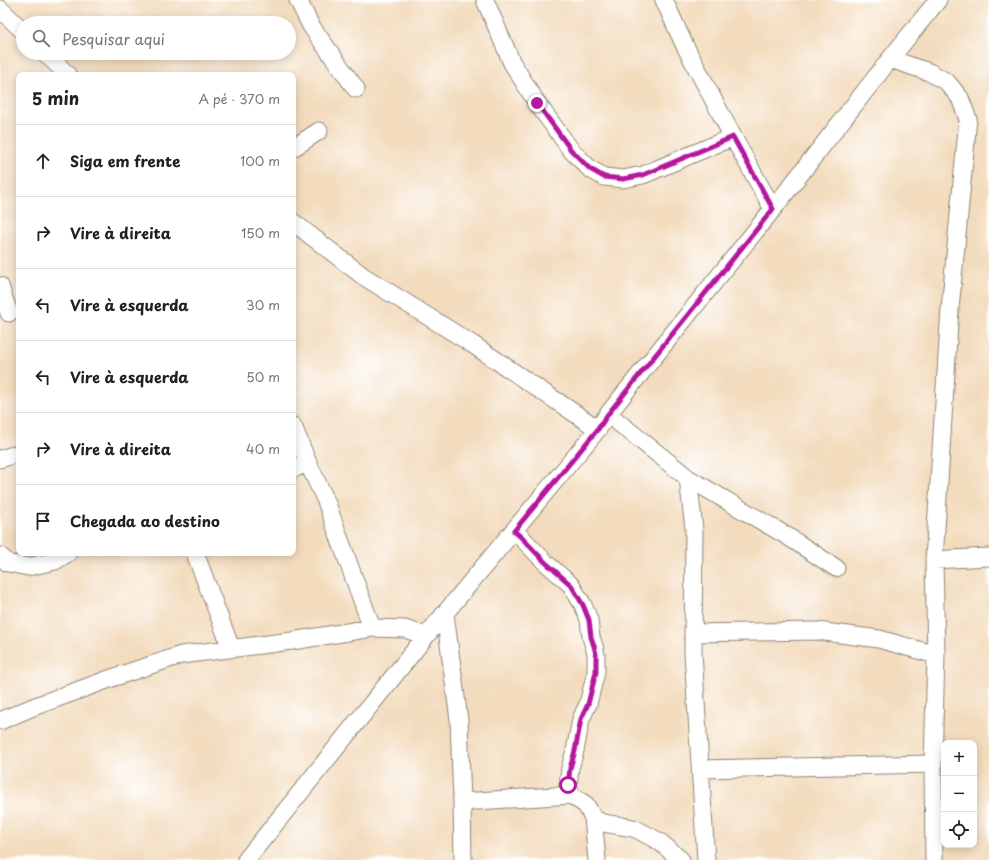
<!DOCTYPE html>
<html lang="pt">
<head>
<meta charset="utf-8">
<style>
	:root { --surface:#fff; --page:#f6f6f6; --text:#202124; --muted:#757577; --line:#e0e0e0 }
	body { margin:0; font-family:"Playpen Sans",sans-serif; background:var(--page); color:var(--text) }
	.controls { position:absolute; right:12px; bottom:12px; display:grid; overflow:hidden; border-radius:8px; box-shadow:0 2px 10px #0003 }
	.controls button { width:36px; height:36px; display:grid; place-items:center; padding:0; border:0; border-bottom:1px solid var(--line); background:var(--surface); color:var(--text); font:20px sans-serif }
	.stop { position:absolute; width:12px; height:12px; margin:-9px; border:3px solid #b5179e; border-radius:50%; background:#fff }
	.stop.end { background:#b5179e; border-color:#fff; box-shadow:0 1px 4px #0008 }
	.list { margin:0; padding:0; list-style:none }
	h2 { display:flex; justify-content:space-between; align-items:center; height:52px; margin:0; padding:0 16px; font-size:17px }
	h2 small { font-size:13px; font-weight:400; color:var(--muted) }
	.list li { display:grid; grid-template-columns:26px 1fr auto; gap:12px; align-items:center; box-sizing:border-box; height:72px; padding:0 16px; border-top:1px solid var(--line) }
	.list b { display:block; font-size:15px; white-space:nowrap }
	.list em { font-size:13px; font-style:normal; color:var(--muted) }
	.icon { flex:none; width:22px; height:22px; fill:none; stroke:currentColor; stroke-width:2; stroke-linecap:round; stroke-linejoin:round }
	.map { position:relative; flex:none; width:989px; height:860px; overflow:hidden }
	.search { position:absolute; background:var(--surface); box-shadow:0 2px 10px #0003; left:16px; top:16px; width:280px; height:44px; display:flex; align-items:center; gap:10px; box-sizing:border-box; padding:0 14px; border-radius:22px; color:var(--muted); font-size:15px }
	.panel { position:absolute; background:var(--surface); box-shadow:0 2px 10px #0003; left:16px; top:72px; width:280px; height:484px; border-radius:8px }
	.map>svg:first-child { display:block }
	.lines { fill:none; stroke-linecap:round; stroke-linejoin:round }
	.minor-casing { stroke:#8f8474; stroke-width:19 }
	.minor { stroke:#fff; stroke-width:17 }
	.route { stroke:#b5179e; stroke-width:5 }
</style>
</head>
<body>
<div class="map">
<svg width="989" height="860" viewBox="0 0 989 860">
	<rect width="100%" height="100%" fill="#fff"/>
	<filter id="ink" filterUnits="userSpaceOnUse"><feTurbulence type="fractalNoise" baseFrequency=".025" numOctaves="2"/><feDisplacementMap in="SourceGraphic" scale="8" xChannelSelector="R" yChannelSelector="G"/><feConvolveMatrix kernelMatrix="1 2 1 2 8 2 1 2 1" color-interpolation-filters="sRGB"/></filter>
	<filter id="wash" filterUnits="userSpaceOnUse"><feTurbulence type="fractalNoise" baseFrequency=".012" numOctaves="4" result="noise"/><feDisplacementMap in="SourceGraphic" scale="16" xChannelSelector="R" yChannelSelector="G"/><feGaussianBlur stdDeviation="0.9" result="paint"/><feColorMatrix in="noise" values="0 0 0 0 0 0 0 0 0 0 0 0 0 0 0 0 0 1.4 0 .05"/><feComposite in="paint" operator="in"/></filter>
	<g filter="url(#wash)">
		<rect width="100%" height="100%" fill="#f3dcbd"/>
	</g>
	<g filter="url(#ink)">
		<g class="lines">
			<g class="minor-casing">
				<path id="minor" d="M 298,0 L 311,26 L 356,89
					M 485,0 L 512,63 L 537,103 L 571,150 L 590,169 L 604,177 L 623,179 L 643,175 L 733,137
					M 664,0 L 684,44 L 733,137 L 773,209
					M 0,9 L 23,31
					M 45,53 L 68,75
					M 890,59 L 929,72 L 947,82 L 960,98 L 968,119 L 950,309 L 934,560 L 936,655 L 933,764 L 934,860
					M 293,148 L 319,131
					M 293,222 L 363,276 L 472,344 L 598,429
					M 0,286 L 9,313
					M 608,414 L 688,478 L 787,536 L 836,568
					M 293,426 L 308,463 L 326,501 L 372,628
					M 0,459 L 19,453
					M 293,469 L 308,463
					M 688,478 L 694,529 L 693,653 L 706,860
					M 514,531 L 522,538 L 545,562 L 571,585 L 583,605 L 589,620 L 591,637 L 594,646 L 596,654 L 596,672 L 588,704 L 581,719 L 575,751 L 570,768 L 568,785 L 571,795
					M 195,553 L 231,648
					M 0,556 L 8,563 L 28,567 L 55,561 L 68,553
					M 934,560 L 989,557
					M 445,614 L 459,720 L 462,802 L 463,860
					M 693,633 L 817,631 L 879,639 L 936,655
					M 0,721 L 33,707 L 112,678 L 181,655 L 292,641 L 372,628 L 405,629 L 426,636
					M 700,769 L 933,764
					M 462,802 L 571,795 L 586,805 L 593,818 L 597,860
					M 593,818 L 603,823 L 628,827 L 636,829 L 660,842 L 681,860
					M 246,860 L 426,636 L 598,429 L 608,414 L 773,209 L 890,59 L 938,0"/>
			</g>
			<use href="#minor" class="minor"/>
		</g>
	</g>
	<g class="lines" filter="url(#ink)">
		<path class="route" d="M 537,103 L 571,150 L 590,169 L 604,177 L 623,179 L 643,175 L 733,137 L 773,209 L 608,414 L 598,429 L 514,531 L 522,538 L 545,562 L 571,585 L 583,605 L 589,620 L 591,637 L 594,646 L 596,654 L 596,672 L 588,704 L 581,719 L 575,751 L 570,768 L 568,785"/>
	</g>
</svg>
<div class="controls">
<button>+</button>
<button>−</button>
<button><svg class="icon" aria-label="locate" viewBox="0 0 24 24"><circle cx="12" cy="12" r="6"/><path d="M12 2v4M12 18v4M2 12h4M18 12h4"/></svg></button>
</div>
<div class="stop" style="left:568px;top:785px"></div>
<div class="stop end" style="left:537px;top:103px"></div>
<div class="search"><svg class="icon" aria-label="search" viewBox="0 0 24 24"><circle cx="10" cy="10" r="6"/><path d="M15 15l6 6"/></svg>Pesquisar aqui</div>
<section class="panel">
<h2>5 min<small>A pé · 370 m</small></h2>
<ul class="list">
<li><svg class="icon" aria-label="ahead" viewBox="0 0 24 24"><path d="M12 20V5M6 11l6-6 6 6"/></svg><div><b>Siga em frente</b></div><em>100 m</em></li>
<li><svg class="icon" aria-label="right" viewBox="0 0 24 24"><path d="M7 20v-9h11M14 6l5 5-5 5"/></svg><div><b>Vire à direita</b></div><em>150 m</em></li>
<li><svg class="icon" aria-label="left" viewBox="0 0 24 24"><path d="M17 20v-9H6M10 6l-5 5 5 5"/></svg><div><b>Vire à esquerda</b></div><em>30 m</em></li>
<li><svg class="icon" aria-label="left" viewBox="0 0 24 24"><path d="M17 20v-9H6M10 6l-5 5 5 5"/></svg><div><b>Vire à esquerda</b></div><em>50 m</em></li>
<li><svg class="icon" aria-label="right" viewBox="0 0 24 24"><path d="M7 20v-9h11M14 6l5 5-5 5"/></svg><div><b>Vire à direita</b></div><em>40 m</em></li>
<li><svg class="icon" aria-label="arrive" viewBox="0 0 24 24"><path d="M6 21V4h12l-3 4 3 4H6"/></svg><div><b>Chegada ao destino</b></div></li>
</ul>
</section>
</div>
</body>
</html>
